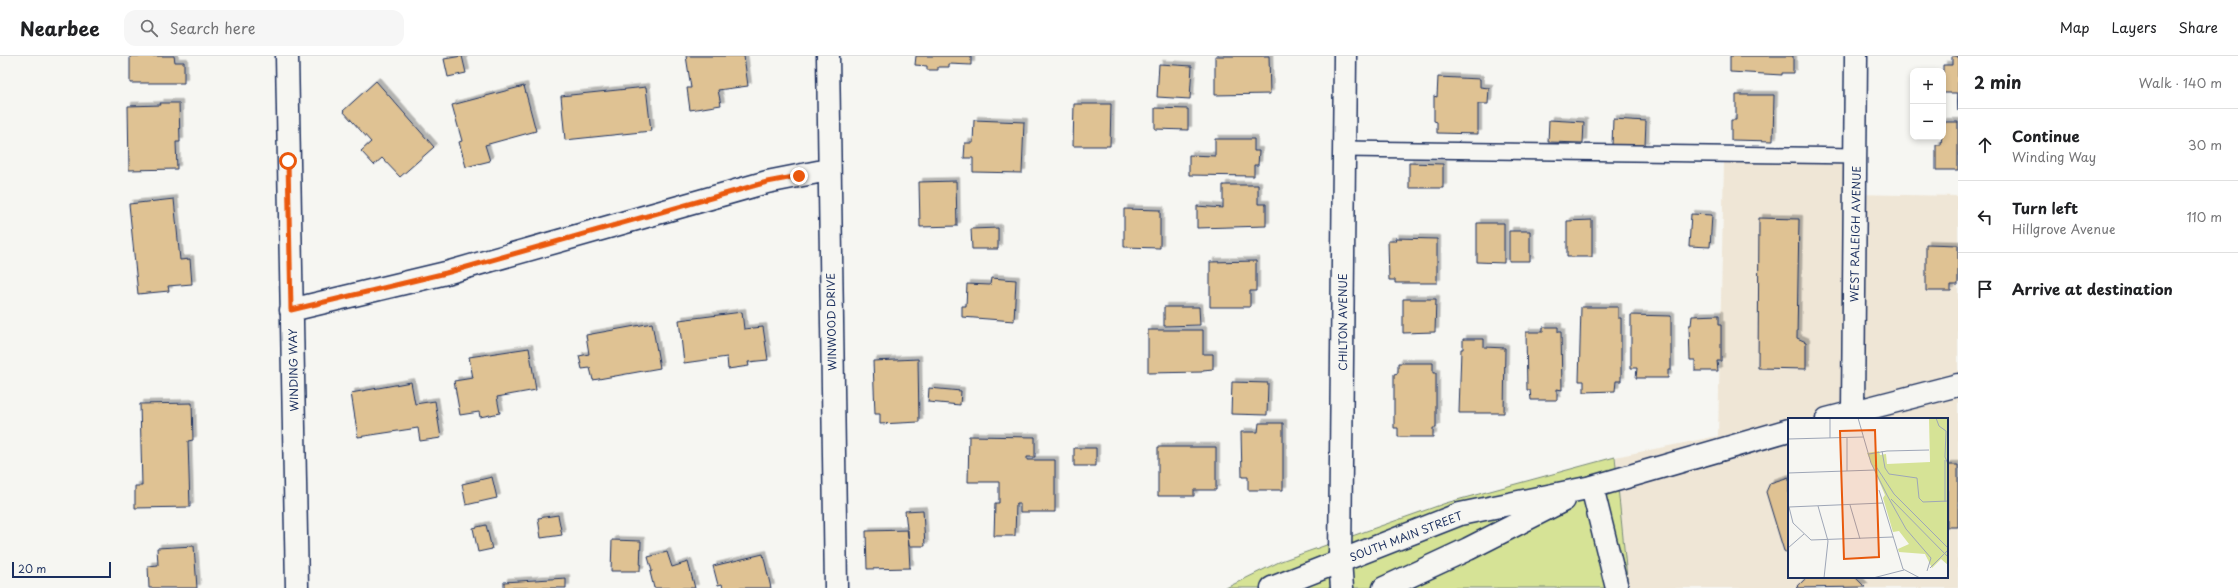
<!DOCTYPE html>
<html lang="en">
<head>
<meta charset="utf-8">
<style>
	:root { --surface:#fff; --page:#f6f6f6; --text:#202124; --muted:#757577; --line:#e0e0e0 }
	body { margin:0; font-family:"Playpen Sans",sans-serif; background:var(--page); color:var(--text) }
	.controls { position:absolute; right:12px; top:12px; display:grid; overflow:hidden; border-radius:8px; box-shadow:0 2px 6px #0003 }
	.controls button { width:36px; height:36px; display:grid; place-items:center; padding:0; border:0; border-bottom:1px solid var(--line); background:var(--surface); color:var(--text); font:20px sans-serif }
	.scale { position:absolute; left:12px; bottom:10px; width:99px; box-sizing:border-box; padding-left:4px; border:2px solid #1b2f5e; border-top:0; font-size:11px; line-height:14px; white-space:nowrap; color:#1b2f5e; -webkit-text-stroke:3px #f6f6f2; paint-order:stroke }
	.stop { position:absolute; width:12px; height:12px; margin:-9px; border:3px solid #ea580c; border-radius:50%; background:#fff }
	.stop.end { background:#ea580c; border-color:#fff; box-shadow:0 1px 4px #0008 }
	.list { margin:0; padding:0; list-style:none }
	h2 { display:flex; justify-content:space-between; align-items:center; height:52px; margin:0; padding:0 16px; font-size:17px }
	h2 small { font-size:13px; font-weight:400; color:var(--muted) }
	.list li { display:grid; grid-template-columns:26px 1fr auto; gap:12px; align-items:center; box-sizing:border-box; height:72px; padding:0 16px; border-top:1px solid var(--line) }
	.list b { display:block; font-size:15px; white-space:nowrap }
	.list p { margin:0; font-size:13px; white-space:nowrap; color:var(--muted) }
	.list em { font-size:13px; font-style:normal; color:var(--muted) }
	.icon { flex:none; width:22px; height:22px; fill:none; stroke:currentColor; stroke-width:2; stroke-linecap:round; stroke-linejoin:round }
	.map { position:relative; flex:none; width:1958px; height:532px; overflow:hidden }
	header { display:flex; align-items:center; gap:24px; box-sizing:border-box; height:56px; padding:0 20px; background:var(--surface); border-bottom:1px solid var(--line) }
	header strong { font-size:19px }
	nav { display:flex; gap:22px; margin-inline-start:auto; font-size:14px }
	.search { width:280px; height:36px; background:var(--page); display:flex; align-items:center; gap:10px; box-sizing:border-box; padding:0 14px; border-radius:12px; color:var(--muted); font-size:15px }
	main { display:flex }
	aside { flex:1; background:var(--surface) }
	.map>svg:first-child { display:block }
	.built { fill:#efe6d6; fill-rule:evenodd }
	.green { fill:#d6e396; stroke:#78897a }
	.building { fill:#dfc293; stroke:#1b2f5e; filter:url(#shadow) }
	.lines { fill:none; stroke-linecap:round; stroke-linejoin:round }
	.service-casing { stroke:#1b2f5e; stroke-width:18 }
	.minor-casing { stroke:#1b2f5e; stroke-width:25 }
	.trunk-casing { stroke:#1b2f5e; stroke-width:25 }
	.service { stroke:#f6f6f2; stroke-width:15 }
	.minor { stroke:#f6f6f2; stroke-width:22 }
	.trunk { stroke:#f6f6f2; stroke-width:22 }
	.route { stroke:#ea580c; stroke-width:5 }
	.labels { text-anchor:middle; dominant-baseline:central; stroke-width:4; stroke-linejoin:round; paint-order:stroke }
	.street-label { font-size:11px; fill:#1b2f5e; stroke:#f6f6f2 }
	.inset-road { fill:none; stroke:#9ea6b7; stroke-width:1 }
	.view { fill:#e8590c; fill-opacity:0.15; stroke:#e8590c; stroke-width:2 }
	.inset-edge { fill:none; stroke:#1b2f5e; stroke-width:2 }
</style>
</head>
<body>
<header>
<strong>Nearbee</strong>
<div class="search"><svg class="icon" aria-label="search" viewBox="0 0 24 24"><circle cx="10" cy="10" r="6"/><path d="M15 15l6 6"/></svg>Search here</div>
<nav><a>Map</a><a>Layers</a><a>Share</a></nav>
</header>
<main>
<div class="map">
<svg width="1958" height="532" viewBox="0 0 1958 532">
	<defs>
		<filter id="shadow"><feDropShadow dx="3.5" dy="-3.5" stdDeviation="0" flood-color="#0004"/></filter>
	</defs>
	<rect width="100%" height="100%" fill="#f6f6f2"/>
	<filter id="ink" filterUnits="userSpaceOnUse"><feTurbulence type="fractalNoise" baseFrequency=".025" numOctaves="2"/><feDisplacementMap in="SourceGraphic" scale="8" xChannelSelector="R" yChannelSelector="G"/><feConvolveMatrix kernelMatrix="1 2 1 2 8 2 1 2 1" color-interpolation-filters="sRGB"/></filter>
	<g filter="url(#ink)">
		<path class="built" d="M 1724,106 L 1850,109 L 1851,138 L 1958,140 L 1958,532 L 1628,532 L 1615,401 L 1718,380 ZM 1789,363 L 1947,363 L 1947,521 L 1789,521 Z"/>
		<path class="green" d="M 1615,401 L 1628,532 L 1226,532 L 1281,505 L 1446,447 Z"/>
		<path class="building" d="M 130,0 L 174,0 L 175,6 L 184,6 L 184,27 L 130,27 Z
			M 462,0 L 466,17 L 448,21 L 444,3 Z
			M 686,0 L 744,0 L 748,30 L 718,34 L 721,49 L 690,54 L 687,32 L 691,32 Z
			M 916,0 L 971,0 L 971,9 L 949,8 L 949,11 L 938,11 L 938,14 L 927,14 L 927,10 L 915,9 Z
			M 1215,0 L 1269,0 L 1270,38 L 1215,39 Z
			M 1730,0 L 1793,0 L 1793,17 L 1782,17 L 1782,19 L 1730,16 Z
			M 1952,0 L 1958,0 L 1958,55 L 1957,37 L 1943,37 L 1943,9 L 1952,9 Z
			M 1159,8 L 1192,10 L 1190,43 L 1157,41 Z
			M 1438,21 L 1480,23 L 1480,31 L 1489,32 L 1488,48 L 1478,48 L 1478,78 L 1437,77 L 1437,66 L 1434,65 L 1434,40 L 1437,41 Z
			M 376,25 L 434,91 L 400,121 L 382,102 L 374,109 L 361,95 L 371,86 L 343,55 Z
			M 524,30 L 536,75 L 485,89 L 490,105 L 466,111 L 459,86 L 462,85 L 452,49 Z
			M 646,31 L 651,75 L 565,84 L 561,40 Z
			M 1736,39 L 1774,39 L 1773,85 L 1731,84 L 1731,64 L 1736,64 Z
			M 160,47 L 179,47 L 180,86 L 176,86 L 177,113 L 129,114 L 128,50 L 161,49 Z
			M 1074,48 L 1111,48 L 1110,90 L 1073,90 Z
			M 1155,52 L 1188,53 L 1188,74 L 1155,73 Z
			M 1613,63 L 1646,65 L 1645,90 L 1612,89 Z
			M 974,64 L 1024,66 L 1022,117 L 973,116 L 973,102 L 964,102 L 965,87 L 973,87 Z
			M 1549,64 L 1584,66 L 1583,87 L 1548,86 Z
			M 1943,66 L 1958,66 L 1958,114 L 1936,114 L 1936,89 L 1941,89 Z
			M 1215,83 L 1254,83 L 1254,95 L 1259,95 L 1258,109 L 1254,109 L 1254,120 L 1189,119 L 1189,99 L 1215,100 Z
			M 1409,107 L 1443,108 L 1443,132 L 1409,132 Z
			M 956,125 L 957,170 L 920,171 L 919,126 Z
			M 1223,129 L 1258,129 L 1258,148 L 1266,148 L 1266,170 L 1197,172 L 1197,150 L 1223,152 Z
			M 174,143 L 180,204 L 190,203 L 192,228 L 168,230 L 169,235 L 138,238 L 129,148 Z
			M 1124,153 L 1160,154 L 1160,192 L 1124,191 Z
			M 1691,158 L 1712,159 L 1710,191 L 1689,190 Z
			M 1759,162 L 1799,163 L 1797,282 L 1806,286 L 1806,313 L 1758,312 Z
			M 1592,164 L 1592,201 L 1567,201 L 1567,165 Z
			M 1477,167 L 1504,167 L 1504,207 L 1477,206 Z
			M 998,172 L 998,193 L 972,193 L 971,173 Z
			M 1509,175 L 1530,175 L 1530,205 L 1509,205 Z
			M 1395,182 L 1437,183 L 1437,227 L 1395,227 L 1395,224 L 1389,224 L 1388,185 L 1396,185 Z
			M 1926,188 L 1958,189 L 1958,229 L 1951,229 L 1951,235 L 1926,235 Z
			M 1256,205 L 1256,235 L 1250,235 L 1250,251 L 1210,251 L 1210,206 Z
			M 991,222 L 1016,224 L 1014,265 L 962,261 L 962,250 L 966,250 L 967,228 L 990,229 Z
			M 1403,243 L 1436,243 L 1435,276 L 1403,277 Z
			M 1164,251 L 1199,251 L 1200,269 L 1164,270 Z
			M 1581,251 L 1618,251 L 1618,262 L 1621,262 L 1621,325 L 1616,325 L 1615,335 L 1584,336 L 1584,325 L 1579,325 Z
			M 742,256 L 744,273 L 763,271 L 768,304 L 748,306 L 749,310 L 728,313 L 727,301 L 684,307 L 679,264 Z
			M 1631,259 L 1671,260 L 1671,314 L 1668,314 L 1668,322 L 1636,322 L 1637,312 L 1631,312 Z
			M 1719,259 L 1719,269 L 1721,269 L 1721,305 L 1717,305 L 1718,315 L 1695,315 L 1695,304 L 1690,304 L 1689,269 L 1691,269 L 1692,260 Z
			M 652,267 L 660,312 L 593,324 L 590,312 L 582,313 L 579,300 L 589,298 L 586,279 Z
			M 1543,271 L 1558,271 L 1558,276 L 1561,276 L 1562,334 L 1557,333 L 1557,344 L 1531,344 L 1530,334 L 1527,334 L 1526,276 L 1543,276 Z
			M 1148,274 L 1203,274 L 1203,298 L 1213,298 L 1213,313 L 1203,314 L 1202,316 L 1148,317 Z
			M 1463,283 L 1484,283 L 1484,291 L 1505,292 L 1504,357 L 1459,357 L 1461,293 L 1463,293 Z
			M 529,292 L 536,334 L 497,341 L 500,357 L 480,361 L 479,356 L 460,359 L 454,325 L 473,322 L 469,301 Z
			M 918,303 L 919,366 L 880,368 L 880,358 L 875,358 L 873,305 Z
			M 1398,307 L 1433,307 L 1433,317 L 1436,317 L 1436,372 L 1433,372 L 1433,381 L 1398,381 L 1398,372 L 1394,372 L 1394,318 L 1398,317 Z
			M 411,326 L 415,348 L 435,345 L 441,382 L 420,385 L 418,372 L 358,381 L 351,337 Z
			M 1232,326 L 1268,327 L 1267,359 L 1231,358 Z
			M 929,332 L 961,335 L 960,349 L 928,346 Z
			M 192,347 L 193,384 L 188,385 L 190,451 L 135,452 L 135,430 L 142,430 L 140,348 Z
			M 1259,367 L 1283,367 L 1283,434 L 1248,434 L 1248,421 L 1242,421 L 1241,376 L 1258,376 Z
			M 969,380 L 1035,381 L 1035,401 L 1027,401 L 1027,404 L 1055,404 L 1055,456 L 1020,456 L 1020,448 L 1016,448 L 1015,480 L 994,480 L 995,447 L 999,447 L 999,426 L 968,426 Z
			M 1158,391 L 1216,391 L 1216,434 L 1194,434 L 1194,440 L 1158,440 Z
			M 1074,392 L 1096,392 L 1096,410 L 1074,410 Z
			M 1947,409 L 1958,409 L 1958,471 L 1947,471 Z
			M 492,421 L 497,442 L 466,449 L 462,428 Z
			M 1789,421 L 1789,498 L 1784,495 L 1766,436 L 1770,427 Z
			M 923,454 L 925,490 L 909,490 L 905,455 Z
			M 558,459 L 562,479 L 541,482 L 538,462 Z
			M 486,469 L 492,493 L 478,496 L 473,472 Z
			M 908,474 L 910,512 L 867,513 L 866,475 Z
			M 612,484 L 641,485 L 640,515 L 611,515 Z
			M 194,490 L 197,532 L 149,532 L 148,510 L 158,509 L 157,492 Z
			M 667,496 L 672,511 L 688,506 L 695,532 L 654,532 L 650,516 L 652,515 L 648,501 Z
			M 763,498 L 771,532 L 723,532 L 722,528 L 718,529 L 713,510 Z
			M 1807,521 L 1855,521 L 1865,531 L 1796,532 Z
			M 566,522 L 566,532 L 504,532 L 504,526 Z"/>
		<g class="lines">
			<g class="service-casing">
				<path id="service" d="M 1344,93 L 1856,100"/>
			</g>
			<g class="minor-casing">
				<path id="minor" d="M 287,0 L 297,532
					M 828,0 L 836,532
					M 291,254 L 446,217 L 767,126 L 828,114
					M 1853,355 L 1856,0
					M 1592,431 L 1617,532
					M 1342,532 L 1340,504 L 1345,0"/>
			</g>
			<g class="trunk-casing">
				<path id="trunk" d="M 1827,363 L 1958,329
					M 1272,532 L 1460,458 L 1592,431 L 1789,374
					M 1384,532 L 1468,493 L 1564,444"/>
			</g>
			<use href="#service" class="service"/>
			<use href="#minor" class="minor"/>
			<use href="#trunk" class="trunk"/>
		</g>
	</g>
	<g class="lines" filter="url(#ink)">
		<path class="route" d="M 288,105 L 291,254 L 446,217 L 767,126 L 799,120"/>
	</g>
	<g class="labels">
		<g class="street-label">
			<text transform="translate(1855 178) rotate(-89)">WEST RALEIGH AVENUE</text>
			<text transform="translate(831 266) rotate(-91)">WINWOOD DRIVE</text>
			<text transform="translate(1342 266) rotate(-90)">CHILTON AVENUE</text>
			<text transform="translate(293 314) rotate(-91)">WINDING WAY</text>
			<text transform="translate(1406 480) rotate(-21)">SOUTH MAIN STREET</text>
		</g>
	</g>
	<g transform="translate(1788 362)">
		<rect width="160" height="160" fill="#f6f6f2"/>
		<path d="M 141,0 L 160,0 L 160,147 L 153,141 L 144,150 L 137,136 L 111,134 L 110,131 L 121,126 L 111,113 L 105,114 L 95,80 L 97,77 L 79,35 L 91,33 L 92,37 L 98,36 L 99,46 L 142,44 Z" fill="#d6e396"/>
		<path class="inset-road" d="M 70,0 L 83,45 L 99,77 L 118,111 L 143,140 L 139,153M 148,0 L 151,8 L 158,13 L 157,39 L 160,46M 42,20 L 42,0M 59,20 L 59,53M 0,21 L 75,19M 94,33 L 97,50 L 101,56 L 129,60 L 131,80 L 135,84 L 160,83M 81,36 L 99,33 L 141,32M 87,47 L 106,76 L 160,130M 0,55 L 87,52M 91,72 L 115,151 L 132,160M 103,81 L 160,139M 157,84 L 157,42M 62,87 L 72,121M 30,88 L 40,123 L 36,160M 1,89 L 5,105 L 23,122 L 105,119M 1,89 L 95,85M 0,130 L 16,116M 142,150 L 160,132M 85,160 L 116,152"/>
		<path class="view" d="M 87,12 L 91,139 L 56,141 L 52,13 Z"/>
		<rect width="160" height="160" class="inset-edge"/>
	</g>
</svg>
<div class="controls">
<button>+</button>
<button>−</button>
</div>
<div class="scale">20 m</div>
<div class="stop" style="left:288px;top:105px"></div>
<div class="stop end" style="left:799px;top:120px"></div>
</div>
<aside>
<h2>2 min<small>Walk · 140 m</small></h2>
<ul class="list">
<li><svg class="icon" aria-label="ahead" viewBox="0 0 24 24"><path d="M12 20V5M6 11l6-6 6 6"/></svg><div><b>Continue</b><p>Winding Way</p></div><em>30 m</em></li>
<li><svg class="icon" aria-label="left" viewBox="0 0 24 24"><path d="M17 20v-9H6M10 6l-5 5 5 5"/></svg><div><b>Turn left</b><p>Hillgrove Avenue</p></div><em>110 m</em></li>
<li><svg class="icon" aria-label="arrive" viewBox="0 0 24 24"><path d="M6 21V4h12l-3 4 3 4H6"/></svg><div><b>Arrive at destination</b></div></li>
</ul>
</aside>
</main>
</body>
</html>
